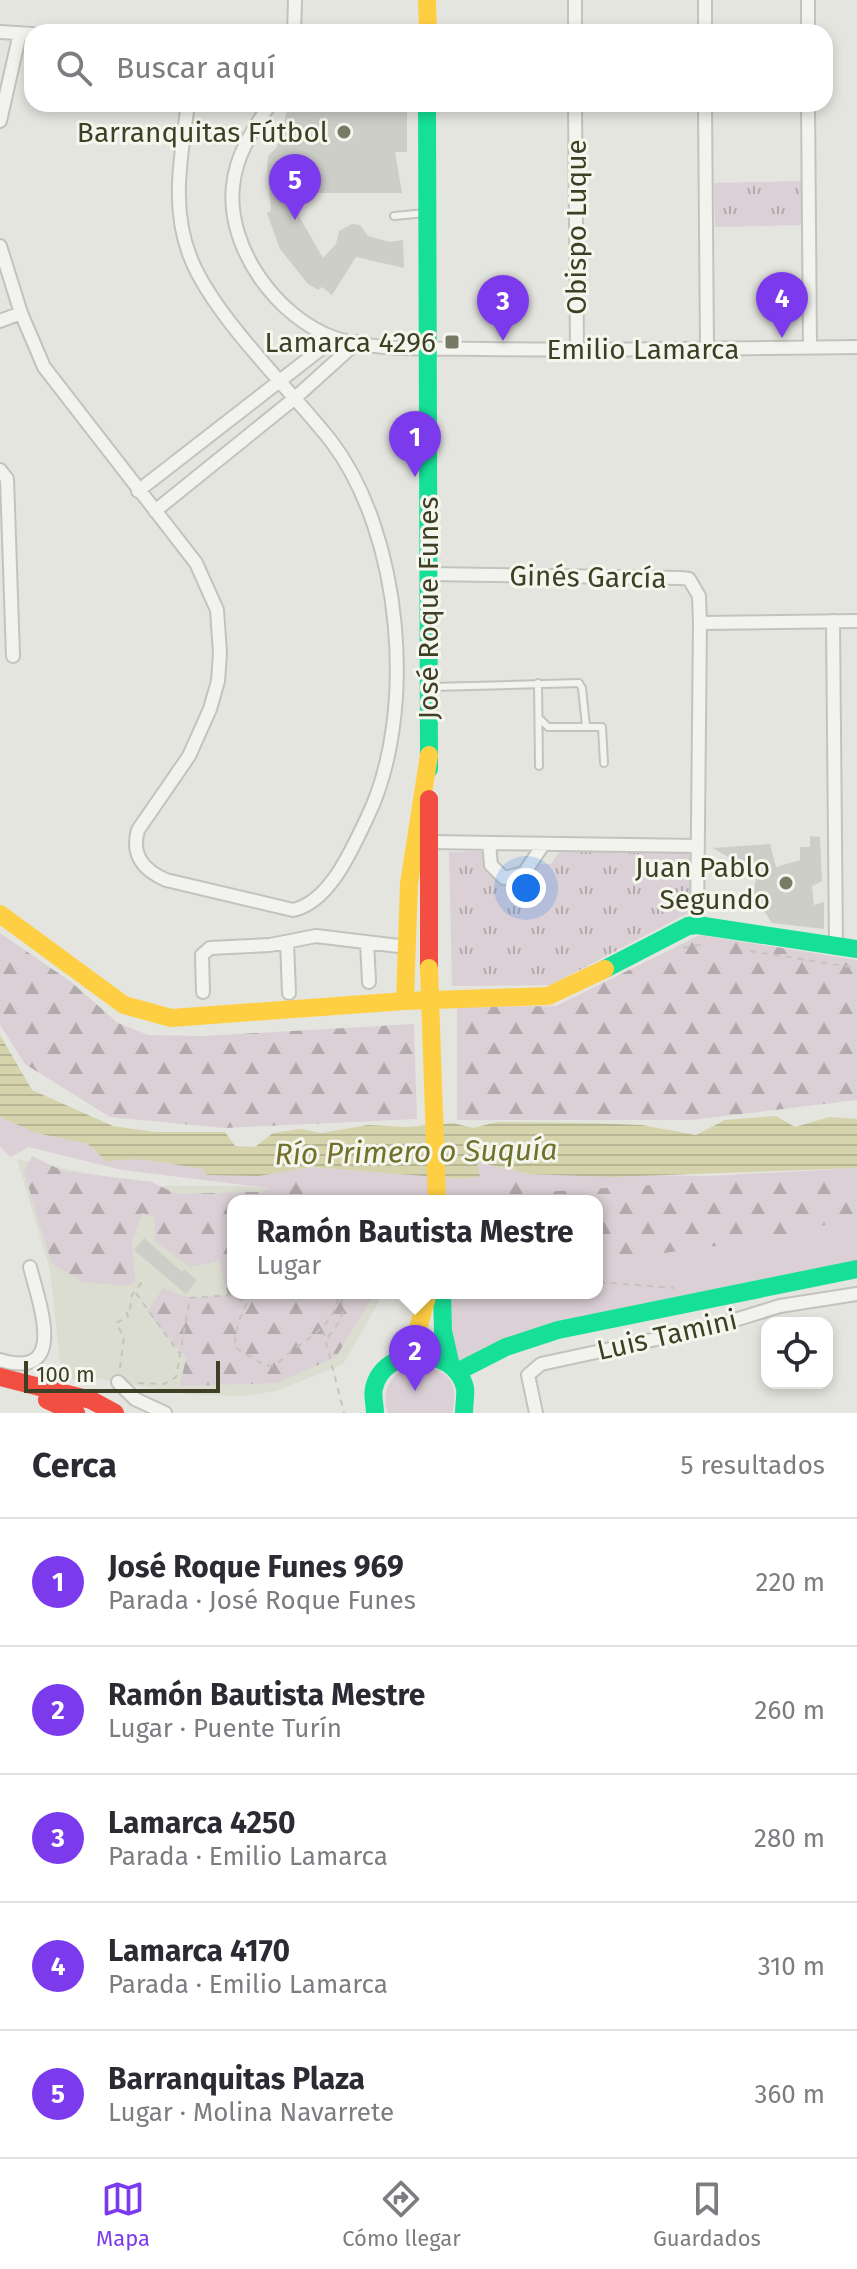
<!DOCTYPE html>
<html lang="es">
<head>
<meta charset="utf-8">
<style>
	:root { --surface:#fff; --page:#f7f7f7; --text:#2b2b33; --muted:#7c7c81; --line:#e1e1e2; --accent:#7c3aed }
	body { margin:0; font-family:"Fira Sans",sans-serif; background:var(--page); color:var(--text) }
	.controls { position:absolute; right:24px; bottom:24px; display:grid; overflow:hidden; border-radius:16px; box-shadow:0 4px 12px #0003 }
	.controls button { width:72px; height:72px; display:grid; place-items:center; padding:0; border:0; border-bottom:2px solid var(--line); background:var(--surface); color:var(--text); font:40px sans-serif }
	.scale { position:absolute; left:24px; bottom:20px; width:196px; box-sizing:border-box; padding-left:8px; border:4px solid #3d4025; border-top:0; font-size:22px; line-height:28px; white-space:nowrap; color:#3d4025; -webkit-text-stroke:6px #f5f6ed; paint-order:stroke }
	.you { position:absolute; left:526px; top:888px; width:28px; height:28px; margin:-20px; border:6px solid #fff; border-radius:50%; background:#1a73e8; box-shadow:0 0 0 12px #1a73e833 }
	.badge { display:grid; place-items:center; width:52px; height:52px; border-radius:50%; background:var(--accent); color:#fff; font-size:26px; font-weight:700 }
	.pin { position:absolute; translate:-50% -66px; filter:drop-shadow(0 2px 4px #0008) }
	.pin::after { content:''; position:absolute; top:42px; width:28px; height:24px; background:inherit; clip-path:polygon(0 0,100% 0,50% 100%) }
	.popup { position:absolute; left:227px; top:1195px; width:376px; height:104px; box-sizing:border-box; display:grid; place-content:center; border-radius:16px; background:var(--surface); filter:drop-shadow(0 2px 6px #0005); font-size:26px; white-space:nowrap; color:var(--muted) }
	.popup b { font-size:30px; color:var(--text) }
	.popup::after { content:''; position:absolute; left:50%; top:100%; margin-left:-16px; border:16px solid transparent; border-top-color:var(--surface) }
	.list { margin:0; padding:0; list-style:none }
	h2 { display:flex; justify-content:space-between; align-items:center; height:104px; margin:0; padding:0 32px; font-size:34px }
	h2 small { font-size:26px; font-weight:400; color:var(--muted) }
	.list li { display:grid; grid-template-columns:52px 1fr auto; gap:24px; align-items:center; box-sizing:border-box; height:128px; padding:0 32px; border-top:2px solid var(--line) }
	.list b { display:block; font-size:30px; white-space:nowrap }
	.list p { margin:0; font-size:26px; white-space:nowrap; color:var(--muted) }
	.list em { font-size:26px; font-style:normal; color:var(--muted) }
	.icon { flex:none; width:44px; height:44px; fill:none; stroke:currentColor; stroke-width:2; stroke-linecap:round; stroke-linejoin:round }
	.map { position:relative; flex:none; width:857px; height:1413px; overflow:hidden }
	.search { position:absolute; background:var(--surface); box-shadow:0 4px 12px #0003; left:24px; right:24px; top:24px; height:88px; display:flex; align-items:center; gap:20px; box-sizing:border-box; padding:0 28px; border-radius:24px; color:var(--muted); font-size:30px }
	.sheet { height:744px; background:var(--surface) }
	nav { display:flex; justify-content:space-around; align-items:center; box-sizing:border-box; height:112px; border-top:2px solid var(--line); background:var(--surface); font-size:22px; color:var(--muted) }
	nav a { display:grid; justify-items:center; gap:4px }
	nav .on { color:var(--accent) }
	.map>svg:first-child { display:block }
	.built { fill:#dbddd0 }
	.green { fill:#dbd0d6 }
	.forest { fill:url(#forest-firs) }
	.park { fill:url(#park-tufts) }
	.water { fill:url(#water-rules) }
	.building { fill:#cdcec8 }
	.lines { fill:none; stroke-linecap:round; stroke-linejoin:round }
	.lane-casing { stroke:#c3c3be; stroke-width:10 }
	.street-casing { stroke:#c3c3be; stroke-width:16 }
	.path { stroke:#c4c4be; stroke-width:2; stroke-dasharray:6 6; stroke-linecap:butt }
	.lane { stroke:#f2f2ef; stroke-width:6 }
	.street { stroke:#f2f2ef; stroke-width:12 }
	.fast { stroke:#16e098; stroke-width:18 }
	.slow { stroke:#ffcf43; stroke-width:18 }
	.jam { stroke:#f24e42; stroke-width:18 }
	.slow-bridge { stroke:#ffcf43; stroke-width:18 }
	.poi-dot { fill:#787a66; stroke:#f5f6ed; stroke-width:3 }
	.labels { text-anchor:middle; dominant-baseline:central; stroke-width:6; stroke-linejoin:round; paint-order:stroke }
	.poi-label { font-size:28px; fill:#3d4025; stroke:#f5f6ed; text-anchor:end }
	.street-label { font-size:28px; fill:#3d4025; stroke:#f5f6ed }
	.water-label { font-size:30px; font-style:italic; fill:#70722b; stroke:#f5f6ed }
</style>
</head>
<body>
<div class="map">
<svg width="857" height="1413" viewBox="0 0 857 1413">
	<defs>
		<pattern id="forest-firs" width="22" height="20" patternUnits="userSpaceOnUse" patternTransform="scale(2)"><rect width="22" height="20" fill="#dbd0d6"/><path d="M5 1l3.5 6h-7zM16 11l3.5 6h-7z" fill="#b3aaad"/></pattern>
		<pattern id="park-tufts" width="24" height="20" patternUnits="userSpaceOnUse" patternTransform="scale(2)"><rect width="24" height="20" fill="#dbd0d6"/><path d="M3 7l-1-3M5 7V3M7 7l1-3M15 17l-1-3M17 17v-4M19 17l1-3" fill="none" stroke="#b3aaad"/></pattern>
		<pattern id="water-rules" width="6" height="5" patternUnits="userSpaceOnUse" patternTransform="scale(2)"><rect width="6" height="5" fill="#d4d3ac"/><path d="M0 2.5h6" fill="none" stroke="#b7b694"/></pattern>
	</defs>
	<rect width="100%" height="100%" fill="#e5e5e0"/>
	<path class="built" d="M 17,1159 L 151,1186 L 244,1186 L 372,1200 L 233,1201 L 233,1293 L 384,1293 L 343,1364 L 277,1391 L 245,1396 L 192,1395 L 94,1378 L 62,1381 L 50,1270 Z"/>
	<path class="green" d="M 0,1117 L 36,1133 L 88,1144 L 107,1162 L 124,1157 L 259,1176 L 311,1167 L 460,1179 L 479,1177 L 476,1162 L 529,1174 L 709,1176 L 857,1168 L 857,1269 L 602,1319 L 457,1372 L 442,1293 L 597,1293 L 597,1201 L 375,1201 L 122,1170 L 29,1147 L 10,1157 L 0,1146 Z
		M 415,1364 C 445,1368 461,1380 452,1413 L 388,1413 C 380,1390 392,1371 415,1364 Z"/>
	<path class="forest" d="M 0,933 L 71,982 L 118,1023 L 148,1035 L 204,1036 L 414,1024 L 417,1119 L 224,1128 L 110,1117 L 25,1064 L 0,1025 Z
		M 700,935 L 857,960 L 857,1100 L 691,1120 L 457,1120 L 457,1007 L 556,1006 Z
		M 32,1156 L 63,1171 L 152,1182 L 176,1194 L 259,1192 L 292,1181 L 327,1188 L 333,1195 L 348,1201 L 233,1201 L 233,1293 L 375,1293 L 336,1357 L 277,1383 L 180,1386 L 186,1358 L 147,1312 L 163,1288 L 190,1298 L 228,1295 L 219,1261 L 190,1267 L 155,1241 L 155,1217 L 142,1213 L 132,1242 L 135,1281 L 128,1286 L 83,1282 L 52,1264 L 24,1172 Z
		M 508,1177 L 544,1192 L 699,1182 L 857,1180 L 857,1215 L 789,1236 L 597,1262 L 597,1201 L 486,1201 L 492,1187 Z"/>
	<path class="park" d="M 802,181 L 803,225 L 715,227 L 714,183 Z
		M 560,850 L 691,853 L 692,911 L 551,985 L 452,986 L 449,852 L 485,851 L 486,869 L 504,882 L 536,864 L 551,864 Z"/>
	<path class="water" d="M 0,1035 L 32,1090 L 113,1126 L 155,1132 L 225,1132 L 235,1146 L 255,1147 L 273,1133 L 301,1129 L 321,1133 L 368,1125 L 409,1127 L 453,1123 L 473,1128 L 497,1122 L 589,1123 L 642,1125 L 696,1135 L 725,1120 L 776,1116 L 795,1127 L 829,1117 L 857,1119 L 857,1168 L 610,1177 L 529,1174 L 477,1162 L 480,1177 L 460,1179 L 311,1167 L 259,1176 L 207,1175 L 202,1168 C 171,1166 136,1154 107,1162 L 88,1144 L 36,1133 L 0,1117 Z"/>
	<path class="building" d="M 289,104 L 407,104 L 407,152 L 395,152 L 402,193 L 295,193 L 299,216 L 323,258 L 336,244 L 339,231 L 352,224 L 360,225 L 368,236 L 390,242 L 403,240 L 404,268 L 356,257 L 332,295 L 322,287 L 318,290 L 308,284 L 280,249 L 267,213 L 271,211 L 267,167 L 268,156 L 277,147 Z
		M 810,836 L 820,837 L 822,881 L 812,886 L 814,905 L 824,902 L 824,929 L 772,923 L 753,895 L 757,874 L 713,848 L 770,844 L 776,867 L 800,860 L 800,847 L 810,847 Z
		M 144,1238 L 182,1272 L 184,1269 L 197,1280 L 186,1294 L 134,1250 Z"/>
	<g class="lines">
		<g class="lane-casing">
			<path id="lane" d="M 394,216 L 426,213
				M 538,683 L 539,766
				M 432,687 L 579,683 L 582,688 L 586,726
				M 540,719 L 548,727 L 602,727 L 604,763"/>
		</g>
		<g class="street-casing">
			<path id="street" d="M 575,0 L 575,32
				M 705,0 L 705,32
				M 808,0 L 808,32
				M 0,32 L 32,34
				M 294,32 L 295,0
				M 270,104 C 253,130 236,154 233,186 C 226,247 277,318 335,338 C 377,352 441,348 486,349 C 610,351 733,348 857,347
				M 575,104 L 577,350
				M 705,104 L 707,348
				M 808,104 L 810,347
				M 0,121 L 20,33
				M 0,246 L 21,313 L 44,367 L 196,563 L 217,610 L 220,653 L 218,681 L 210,709 L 189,756 L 138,830 C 131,855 143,870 166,880 L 293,910 C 330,902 352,849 367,818 C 418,713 402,534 331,441 C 290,389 215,318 191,259 C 170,208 181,157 188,104
				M 0,321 L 21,313
				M 0,470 L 7,479 L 13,656
				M 138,491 L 335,338
				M 155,511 L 295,398 L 357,342
				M 428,574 L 681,578 L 689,579 L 699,596 L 700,623 L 857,621
				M 833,621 L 836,947
				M 429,842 L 698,846
				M 489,843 L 491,865 L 504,878 L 524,873 L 543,845
				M 697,925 L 700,623
				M 287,942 L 289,993
				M 367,942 L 369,982
				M 203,992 L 202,955 L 210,948 L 270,945 L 316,936 L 407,947
				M 0,1360 C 69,1381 39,1303 30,1267
				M 118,1382 L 135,1399 L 165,1413
				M 536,1413 L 528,1375 L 541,1364 L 712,1327 L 780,1306 L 857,1294"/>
		</g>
		<path class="path" d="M 683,948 L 704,944
			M 750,951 L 857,968
			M 599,1282 L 674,1288
			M 136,1293 L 179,1353
			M 323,1330 L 344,1413
			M 328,1337 C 338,1323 348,1314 340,1297
			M 120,1368 L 124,1337 L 116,1323 L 128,1317 L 126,1310 L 130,1309 L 132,1295 L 142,1282
			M 138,1383 L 164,1384 L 176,1377 L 190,1298 L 229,1295 L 247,1302 L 238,1323 L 234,1347 L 266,1366 L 276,1365 C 300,1339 334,1332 339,1293"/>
		<use href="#lane" class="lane"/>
		<use href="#street" class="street"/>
		<path class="fast" d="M 427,104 L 429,769
			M 605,969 L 688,926 L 697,925 L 857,949
			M 442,1293 L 443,1331 L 451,1366
			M 457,1372 L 506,1347 L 558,1330 L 857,1269
			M 375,1413 C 375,1405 372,1395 374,1388 C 384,1345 455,1345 465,1388 C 466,1395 464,1405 464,1413"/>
		<path class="slow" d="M 427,0 L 428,32
			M 0,914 L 124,1005 L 171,1018 L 405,1001 L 548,996 L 605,969
			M 405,1001 L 409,884 L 429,755
			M 411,1354 L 428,1293"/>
		<path class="jam" d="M 429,799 L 429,968
			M 0,1377 L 91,1400 L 115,1413
			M 47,1400 L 76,1413"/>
		<path class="slow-bridge" d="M 429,968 L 437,1201"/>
	</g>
	<g class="poi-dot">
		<circle cx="344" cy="132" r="8"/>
		<rect x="444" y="334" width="16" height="16" rx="4"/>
		<circle cx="786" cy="883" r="8"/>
	</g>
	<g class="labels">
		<g class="poi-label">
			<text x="328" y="132">Barranquitas Fútbol</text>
			<text x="436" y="342">Lamarca 4296</text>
			<text x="770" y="867">Juan Pablo<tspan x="770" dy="32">Segundo</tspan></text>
		</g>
		<g class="street-label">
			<text transform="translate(576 227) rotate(-90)">Obispo Luque</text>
			<text x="643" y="349">Emilio Lamarca</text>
			<text transform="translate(588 577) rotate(1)">Ginés García</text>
			<text transform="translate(428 608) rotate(-90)">José Roque Funes</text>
			<text transform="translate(667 1335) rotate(-13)">Luis Tamini</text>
		</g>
		<g class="water-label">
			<text transform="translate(416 1152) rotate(-1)">Río Primero o Suquía</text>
		</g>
	</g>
</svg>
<div class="controls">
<button><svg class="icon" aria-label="locate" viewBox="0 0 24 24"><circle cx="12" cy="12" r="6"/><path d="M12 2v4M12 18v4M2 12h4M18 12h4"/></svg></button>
</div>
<div class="scale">100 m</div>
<div class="you"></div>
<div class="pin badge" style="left:415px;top:477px">1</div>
<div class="pin badge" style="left:415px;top:1391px">2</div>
<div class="popup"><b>Ramón Bautista Mestre</b>Lugar</div>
<div class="pin badge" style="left:503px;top:341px">3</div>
<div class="pin badge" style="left:782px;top:338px">4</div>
<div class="pin badge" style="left:295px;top:220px">5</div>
<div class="search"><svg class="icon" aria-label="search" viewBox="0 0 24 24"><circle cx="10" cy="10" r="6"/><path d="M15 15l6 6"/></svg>Buscar aquí</div>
</div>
<section class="sheet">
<h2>Cerca<small>5 resultados</small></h2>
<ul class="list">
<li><span class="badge">1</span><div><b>José Roque Funes 969</b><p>Parada · José Roque Funes</p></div><em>220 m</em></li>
<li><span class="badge">2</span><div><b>Ramón Bautista Mestre</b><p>Lugar · Puente Turín</p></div><em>260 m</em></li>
<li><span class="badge">3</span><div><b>Lamarca 4250</b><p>Parada · Emilio Lamarca</p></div><em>280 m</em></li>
<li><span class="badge">4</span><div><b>Lamarca 4170</b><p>Parada · Emilio Lamarca</p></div><em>310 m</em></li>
<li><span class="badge">5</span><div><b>Barranquitas Plaza</b><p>Lugar · Molina Navarrete</p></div><em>360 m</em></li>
</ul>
</section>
<nav>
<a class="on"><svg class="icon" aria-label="map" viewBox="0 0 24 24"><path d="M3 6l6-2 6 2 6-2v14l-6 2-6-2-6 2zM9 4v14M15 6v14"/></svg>Mapa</a>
<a><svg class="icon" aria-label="directions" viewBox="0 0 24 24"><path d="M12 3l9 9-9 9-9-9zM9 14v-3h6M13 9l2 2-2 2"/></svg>Cómo llegar</a>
<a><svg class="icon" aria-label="saved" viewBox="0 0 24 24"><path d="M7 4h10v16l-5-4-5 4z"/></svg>Guardados</a>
</nav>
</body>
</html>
